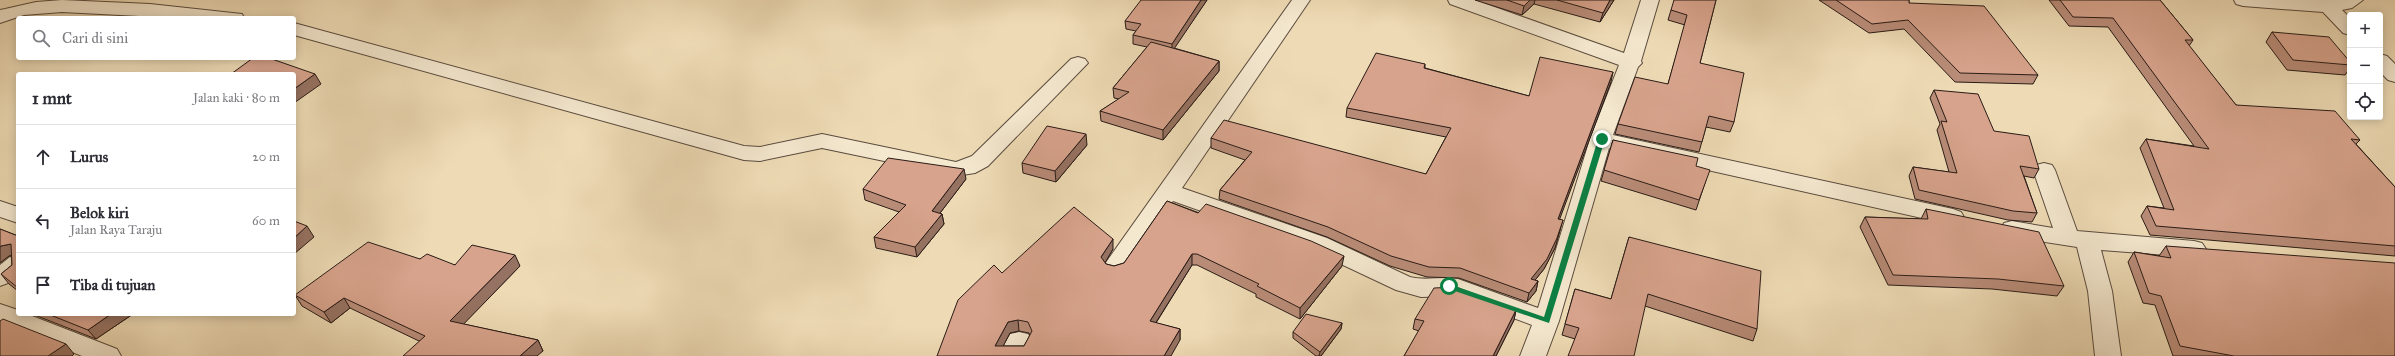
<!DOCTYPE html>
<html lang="id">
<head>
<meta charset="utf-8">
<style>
	:root { --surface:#fff; --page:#f2f2f3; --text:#2b2b33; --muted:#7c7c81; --line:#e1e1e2 }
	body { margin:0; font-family:"IM FELL Great Primer",serif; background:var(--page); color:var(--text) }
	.controls { position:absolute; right:12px; top:12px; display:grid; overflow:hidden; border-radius:4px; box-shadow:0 2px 10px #0003 }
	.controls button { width:36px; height:36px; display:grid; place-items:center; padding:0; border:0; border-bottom:1px solid var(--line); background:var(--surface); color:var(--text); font:20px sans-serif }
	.stop { position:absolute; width:12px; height:12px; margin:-9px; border:3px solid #0b8043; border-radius:50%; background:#fff }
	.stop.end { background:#0b8043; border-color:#fff; box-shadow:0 1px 4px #0008 }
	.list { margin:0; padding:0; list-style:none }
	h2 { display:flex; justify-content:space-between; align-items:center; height:52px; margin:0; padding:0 16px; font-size:17px }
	h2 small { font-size:13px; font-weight:400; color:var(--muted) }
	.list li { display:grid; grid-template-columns:26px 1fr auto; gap:12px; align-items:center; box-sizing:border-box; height:64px; padding:0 16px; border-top:1px solid var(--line) }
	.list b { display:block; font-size:15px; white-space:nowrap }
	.list p { margin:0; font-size:13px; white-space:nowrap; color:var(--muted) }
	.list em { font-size:13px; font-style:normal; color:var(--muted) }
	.icon { flex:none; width:22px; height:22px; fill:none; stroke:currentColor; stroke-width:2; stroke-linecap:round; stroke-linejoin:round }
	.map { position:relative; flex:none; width:2395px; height:356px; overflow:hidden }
	.search { position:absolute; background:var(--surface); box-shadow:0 2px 10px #0003; left:16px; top:16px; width:280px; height:44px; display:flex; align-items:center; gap:10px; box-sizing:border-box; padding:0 14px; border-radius:4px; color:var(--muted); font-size:15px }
	.panel { position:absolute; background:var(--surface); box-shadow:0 2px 10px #0003; left:16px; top:72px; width:280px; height:244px; border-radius:4px }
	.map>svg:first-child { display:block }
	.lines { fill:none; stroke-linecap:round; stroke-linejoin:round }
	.minor-casing { stroke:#5a4b3e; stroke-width:2 }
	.minor { fill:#f4e8cf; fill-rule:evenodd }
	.wall { fill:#b98c78; stroke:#291b16; fill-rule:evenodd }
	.shaded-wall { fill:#967262; stroke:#291b16 }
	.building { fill:#d7a38c; stroke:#291b16; fill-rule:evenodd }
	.route { fill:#0b8043 }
</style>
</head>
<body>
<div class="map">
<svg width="2395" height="356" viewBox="0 0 2395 356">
	<rect width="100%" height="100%" fill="#eedbb5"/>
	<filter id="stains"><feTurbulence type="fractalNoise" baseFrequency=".005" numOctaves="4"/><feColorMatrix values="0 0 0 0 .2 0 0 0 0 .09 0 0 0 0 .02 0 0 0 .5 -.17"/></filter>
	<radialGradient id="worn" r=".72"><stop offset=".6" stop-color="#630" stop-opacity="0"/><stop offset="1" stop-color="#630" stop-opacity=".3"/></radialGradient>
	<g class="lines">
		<g class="minor-casing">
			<path id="minor" d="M 62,0 L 150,4 L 242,14 L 244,18 L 178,18 L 62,12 L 24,15 L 0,23 L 0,10 L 5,9 L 36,2 Z
				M 1292,0 L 1310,0 L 1182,188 L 1327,238 L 1410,277 C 1426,281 1442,276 1458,279 L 1538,308 L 1590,139 L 1619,65 L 1450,4 L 1448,0 L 1475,0 L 1624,53 L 1641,0 L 1659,0 L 1641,61 L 1642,63 L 1638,67 L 1613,135 L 1953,209 L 1961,212 L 1964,217 L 1961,222 L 1953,225 L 1609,148 L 1559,321 L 1546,356 L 1520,356 L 1532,325 L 1454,296 L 1421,297 L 1396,290 L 1311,250 L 1173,201 L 1123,273 L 1115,275 L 1107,273 L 1103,267 L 1107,261 Z
				M 2234,0 L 2363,0 L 2352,8 L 2342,10 L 2350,18 L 2350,35 L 2343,33 L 2323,12 L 2243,6 L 2236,4 Z
				M 294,23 L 744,146 L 760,147 L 822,134 L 956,162 L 972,156 L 1071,59 L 1078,57 L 1085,59 L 1088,63 L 988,166 L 975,173 L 956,176 L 822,148 L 760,161 L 744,160 L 294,35 Z
				M 2380,54 L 2387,56 L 2395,64 L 2395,82 L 2388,80 L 2380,72 Z
				M 2044,163 L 2052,165 L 2055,170 L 2077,231 L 2194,241 L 2202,243 L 2206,249 L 2202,255 L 2194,257 L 2101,250 L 2112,291 L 2121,356 L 2095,356 L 2088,291 L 2077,247 L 2012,237 L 2004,235 L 2001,229 L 2004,223 L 2012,221 L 2053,228 L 2033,170 L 2036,165 Z
				M 0,201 L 18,207 L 18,223 L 0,217 Z
				M 18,255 L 18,275 L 8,283 L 0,286 L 0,265 L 10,257 Z
				M 0,304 L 18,310 L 18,314 L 27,314 L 117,349 L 121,356 L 82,356 L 0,323 Z
				M 1019,332 L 1028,334 L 1032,341 L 1024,356 L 998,356 L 1010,334 Z"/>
		</g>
		<use href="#minor" class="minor"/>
	</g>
	<path class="wall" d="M 1207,0 L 1174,48 L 1219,61 L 1219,71 L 1163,140 L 1101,121 L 1100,111 L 1119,99 L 1114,98 L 1113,88 L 1147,47 L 1133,44 L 1133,35 L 1136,31 L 1126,29 L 1125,21 Z
		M 1475,0 L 1614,0 L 1600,22 L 1534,4 L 1522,15 Z
		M 1716,0 L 1700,63 L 1734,122 L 1730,132 L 1706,127 L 1699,152 L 1615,134 L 1618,124 L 1668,84 L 1685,25 L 1668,20 L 1671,10 Z
		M 1819,0 L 1909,0 L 1909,3 L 2038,75 L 2033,84 L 1955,82 L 1904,29 L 1869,33 Z
		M 2049,0 L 2160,0 L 2193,40 L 2189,46 L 2236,105 L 2360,140 L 2356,144 L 2395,187 L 2395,256 L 2150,235 L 2141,216 L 2147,206 L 2164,208 L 2140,148 L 2146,139 L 2194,146 L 2108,27 L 2069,26 Z
		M 2272,32 L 2350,62 L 2350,68 L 2345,75 L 2287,70 L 2266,42 Z
		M 1425,64 L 1425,68 L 1529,96 L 1611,82 L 1559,219 L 1560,230 L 1555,248 L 1544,269 L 1535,280 L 1538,281 L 1536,291 L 1527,302 L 1459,278 L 1427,277 L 1390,266 L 1327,237 L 1219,199 L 1220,190 L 1245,160 L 1211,148 L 1211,138 L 1426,174 L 1446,137 L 1346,117 L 1347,108 Z
		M 1934,90 L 1994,131 L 2039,169 L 2034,178 L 2024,176 L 2037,213 L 2032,222 L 2008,220 L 1915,199 L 1909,176 L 1913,167 L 1949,172 L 1937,130 L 1940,124 L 1930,98 Z
		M 1613,140 L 1696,166 L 1706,180 L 1696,210 L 1601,181 Z
		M 1087,145 L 1056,182 L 1023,173 L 1022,163 Z
		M 966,179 L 940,213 L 942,214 L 944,224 L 917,257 L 876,248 L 874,237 L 899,212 L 865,200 L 863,189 Z
		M 1167,201 L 1342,266 L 1300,319 L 1256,297 L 1256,294 L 1197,265 L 1192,265 L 1156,323 L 1180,329 L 1180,340 L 937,356 L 1002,273 L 1113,249 L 1105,262 L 1106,264 L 1114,266 L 1124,263 ZM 1019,331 L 1029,333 L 1030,335 L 1024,346 L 1003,346 L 1010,333 Z
		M 1926,209 L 2064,286 L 2057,296 L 1992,289 L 1888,285 L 1860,227 L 1865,217 L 1921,219 Z
		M 0,229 L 18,236 L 18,291 L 9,284 L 1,274 L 12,265 L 11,255 L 9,256 L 0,263 Z
		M 1629,237 L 1757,329 L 1753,341 L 1645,306 L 1575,339 L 1562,335 L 1575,289 L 1611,299 Z
		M 2166,246 L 2395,356 L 2173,356 L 2155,305 L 2143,303 L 2128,262 L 2134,252 L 2160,256 L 2159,256 Z
		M 420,259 L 455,265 L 520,266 L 463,324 L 538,340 L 543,351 L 419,341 L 350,308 L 331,323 L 302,306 L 295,295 Z
		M 1516,310 L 1514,320 L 1496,356 L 1404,356 L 1419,331 L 1413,329 L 1415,319 Z
		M 32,314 L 133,314 L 96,339 Z
		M 1342,323 L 1341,329 L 1321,356 L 1316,356 L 1293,338 L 1293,332 Z"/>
	<path class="shaded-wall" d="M 1201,0 L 1207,0 L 1172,52 L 1172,44 Z
		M 1530,0 L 1535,0 L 1534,4 L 1522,15 L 1524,6 Z
		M 1610,0 L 1614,0 L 1600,22 L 1603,13 Z
		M 1219,61 L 1219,71 L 1163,140 L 1163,130 Z
		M 1613,72 L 1611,82 L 1556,229 L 1558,219 Z
		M 315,74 L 321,84 L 294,103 L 294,89 Z
		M 1086,134 L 1087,145 L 1056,182 L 1055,171 Z
		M 964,169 L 966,179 L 934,221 L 932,211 Z
		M 942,214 L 944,224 L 917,257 L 915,247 Z
		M 1563,220 L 1555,248 L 1544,269 L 1528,289 L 1531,279 Z
		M 307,226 L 314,237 L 294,254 L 294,238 Z
		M 1113,239 L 1113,249 L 1102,268 L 1101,257 Z
		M 11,244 L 18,254 L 9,256 L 0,263 L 0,247 L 1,246 Z
		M 1192,254 L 1192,265 L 1150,332 L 1150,321 Z
		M 515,255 L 520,266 L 456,332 L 450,321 Z
		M 1344,256 L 1342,266 L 1300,319 L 1300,308 Z
		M 1538,281 L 1536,291 L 1527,302 L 1529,293 Z
		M 344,298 L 350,308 L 331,323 L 324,312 Z
		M 1516,310 L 1514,320 L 1496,356 L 1493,356 Z
		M 111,314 L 133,314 L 96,339 L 88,330 Z
		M 1018,320 L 1019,331 L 1010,333 L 998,356 L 995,346 L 1008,322 Z
		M 1342,323 L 1341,329 L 1321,356 L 1319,356 L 1320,352 Z
		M 1180,329 L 1180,340 L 1171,356 L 1164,356 Z
		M 538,340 L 543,351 L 537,356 L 520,356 Z
		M 66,344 L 74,354 L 72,356 L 48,356 Z"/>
	<path class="building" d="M 1141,0 L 1201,0 L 1172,44 L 1133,35 L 1141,24 L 1125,21 Z
		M 1507,0 L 1530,0 L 1524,6 Z
		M 1557,0 L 1610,0 L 1603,13 Z
		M 1674,0 L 1716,0 L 1700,63 L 1744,73 L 1734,122 L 1709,116 L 1702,142 L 1618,124 L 1635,77 L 1668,84 L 1687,15 L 1671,10 Z
		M 1836,0 L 1909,0 L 1909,3 L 1984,6 L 2038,75 L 1960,73 L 1908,20 L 1872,24 Z
		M 2060,0 L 2160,0 L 2193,40 L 2185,40 L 2236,105 L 2335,111 L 2360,140 L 2351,139 L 2395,187 L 2395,246 L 2156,226 L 2147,206 L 2174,210 L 2146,139 L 2209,149 L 2113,18 L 2073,17 Z
		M 2272,32 L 2329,37 L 2350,62 L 2350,65 L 2293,60 Z
		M 1151,42 L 1219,61 L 1163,130 L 1100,111 L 1129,92 L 1113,88 Z
		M 1376,53 L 1425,64 L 1424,68 L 1529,96 L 1540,57 L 1613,72 L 1558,219 L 1563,220 L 1557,238 L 1547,259 L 1531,279 L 1538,281 L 1529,293 L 1460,268 L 1429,267 L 1391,256 L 1328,227 L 1220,190 L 1252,152 L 1211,138 L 1224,120 L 1426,174 L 1451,128 L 1347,108 Z
		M 253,58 L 269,58 L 315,74 L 294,89 L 294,74 L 231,74 Z
		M 1934,90 L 1978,94 L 1994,131 L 2029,136 L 2039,169 L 2020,166 L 2037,213 L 2013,211 L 1919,190 L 1913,167 L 1957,173 L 1941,121 L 1947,122 Z
		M 1047,126 L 1086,134 L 1055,171 L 1022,163 Z
		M 1613,140 L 1698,158 L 1696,166 L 1710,170 L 1699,200 L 1604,170 Z
		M 888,158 L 964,169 L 932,211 L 942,214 L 915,247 L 874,237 L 906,205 L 863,189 Z
		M 1167,201 L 1198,213 L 1206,204 L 1311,241 L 1344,256 L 1300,308 L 1257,286 L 1259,284 L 1197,254 L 1192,254 L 1150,321 L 1180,329 L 1164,356 L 937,356 L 958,300 L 994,265 L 1002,273 L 1074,207 L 1113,239 L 1101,257 L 1106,264 L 1114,266 L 1124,263 ZM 1018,320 L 1028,322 L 1032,331 L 1024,346 L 995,346 L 1008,322 Z
		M 1926,209 L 2039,232 L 2064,286 L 1998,279 L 1893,275 L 1865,217 L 1928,219 Z
		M 294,221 L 307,226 L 294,238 Z
		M 0,229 L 18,236 L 18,288 L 1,274 L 12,265 L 11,244 L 1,246 L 0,247 Z
		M 1629,237 L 1761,271 L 1757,329 L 1648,294 L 1634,356 L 1568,356 L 1579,328 L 1565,324 L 1575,289 L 1611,299 Z
		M 368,242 L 420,259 L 427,254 L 455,265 L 472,245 L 515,255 L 450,321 L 538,340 L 520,356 L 403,356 L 425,336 L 344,298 L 324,312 L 295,295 Z
		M 2166,246 L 2395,263 L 2395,356 L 2234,356 L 2180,346 L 2161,296 L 2149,293 L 2134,252 L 2171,258 Z
		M 1456,287 L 1516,310 L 1493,356 L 1404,356 L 1424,321 L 1415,319 L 1434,288 Z
		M 48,314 L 111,314 L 88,330 Z
		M 1306,314 L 1342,323 L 1320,352 L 1293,332 Z
		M 3,319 L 66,344 L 48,356 L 0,356 L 0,321 Z"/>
	<path class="route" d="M 1602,137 L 1605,139 L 1549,323 L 1446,288 L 1445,286 L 1449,284 L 1544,317 L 1598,139 Z"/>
	<rect width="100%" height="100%" filter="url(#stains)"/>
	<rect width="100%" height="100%" fill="url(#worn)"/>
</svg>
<div class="controls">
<button>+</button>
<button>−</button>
<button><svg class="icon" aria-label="locate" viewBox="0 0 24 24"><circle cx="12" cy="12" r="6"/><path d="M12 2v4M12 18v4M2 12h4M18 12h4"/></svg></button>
</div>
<div class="stop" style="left:1449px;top:286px"></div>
<div class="stop end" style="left:1602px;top:139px"></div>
<div class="search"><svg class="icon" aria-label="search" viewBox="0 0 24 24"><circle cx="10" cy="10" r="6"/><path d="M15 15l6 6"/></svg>Cari di sini</div>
<section class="panel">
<h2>1 mnt<small>Jalan kaki · 80 m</small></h2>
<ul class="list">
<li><svg class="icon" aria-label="ahead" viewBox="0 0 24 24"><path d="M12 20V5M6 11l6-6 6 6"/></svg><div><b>Lurus</b></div><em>20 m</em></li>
<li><svg class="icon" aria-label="left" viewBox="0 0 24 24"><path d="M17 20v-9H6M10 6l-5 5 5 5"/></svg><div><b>Belok kiri</b><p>Jalan Raya Taraju</p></div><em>60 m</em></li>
<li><svg class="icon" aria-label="arrive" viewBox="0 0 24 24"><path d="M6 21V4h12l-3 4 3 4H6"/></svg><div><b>Tiba di tujuan</b></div></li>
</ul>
</section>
</div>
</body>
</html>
